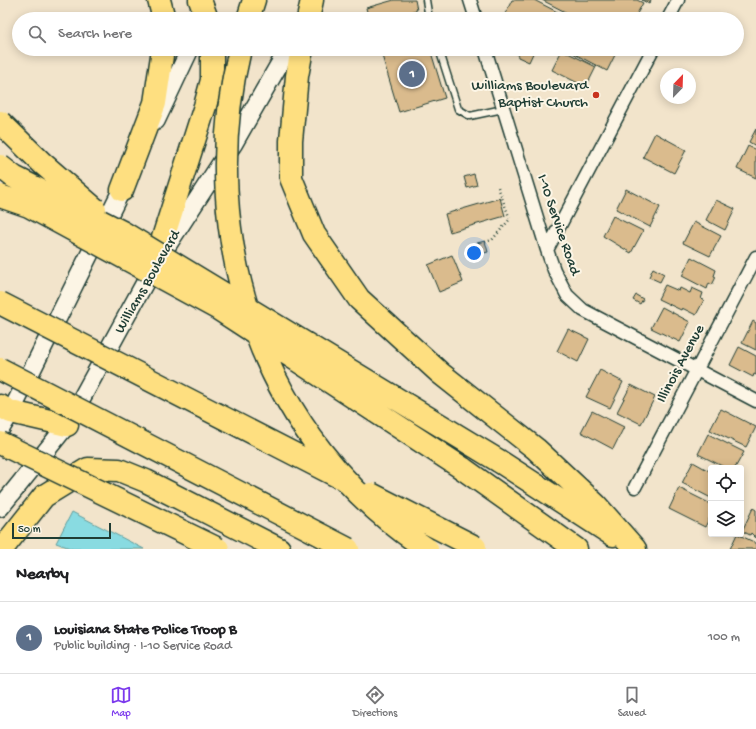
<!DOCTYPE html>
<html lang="en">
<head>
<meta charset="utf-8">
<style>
	:root { --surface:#fff; --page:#f2f2f2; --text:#202124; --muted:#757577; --line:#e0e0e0; --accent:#7c3aed }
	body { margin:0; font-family:"Gochi Hand",sans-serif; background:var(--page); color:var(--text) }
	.controls { position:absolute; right:12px; bottom:12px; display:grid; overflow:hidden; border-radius:4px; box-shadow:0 2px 10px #0003 }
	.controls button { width:36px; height:36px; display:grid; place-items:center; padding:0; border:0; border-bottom:1px solid var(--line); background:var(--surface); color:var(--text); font:20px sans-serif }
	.compass { position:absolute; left:660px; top:68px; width:36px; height:36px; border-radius:50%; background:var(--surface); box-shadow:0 2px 10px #0003; rotate:23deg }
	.scale { position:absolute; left:12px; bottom:10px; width:99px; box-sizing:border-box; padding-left:4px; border:2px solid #1f3d34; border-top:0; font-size:11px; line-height:14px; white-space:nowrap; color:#1f3d34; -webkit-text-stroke:3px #fcf5e5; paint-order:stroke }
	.you { position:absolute; left:474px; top:253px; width:14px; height:14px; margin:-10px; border:3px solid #fff; border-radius:50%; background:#1a73e8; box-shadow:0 0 0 6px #1a73e833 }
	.badge { display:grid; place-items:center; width:26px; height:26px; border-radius:50%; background:var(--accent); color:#fff; font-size:13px; font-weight:700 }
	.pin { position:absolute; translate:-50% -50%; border:2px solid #fff; box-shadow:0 1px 4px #0006 }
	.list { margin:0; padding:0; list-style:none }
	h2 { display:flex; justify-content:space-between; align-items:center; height:52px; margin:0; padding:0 16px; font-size:17px }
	h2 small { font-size:13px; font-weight:400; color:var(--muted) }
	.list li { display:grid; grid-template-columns:26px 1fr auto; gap:12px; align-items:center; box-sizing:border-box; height:72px; padding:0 16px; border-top:1px solid var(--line) }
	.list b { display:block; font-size:15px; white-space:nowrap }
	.list p { margin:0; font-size:13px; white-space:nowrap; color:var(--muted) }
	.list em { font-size:13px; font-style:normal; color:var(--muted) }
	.icon { flex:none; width:22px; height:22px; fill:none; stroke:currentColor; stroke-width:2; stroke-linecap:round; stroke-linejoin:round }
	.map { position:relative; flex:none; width:756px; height:549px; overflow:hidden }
	.search { position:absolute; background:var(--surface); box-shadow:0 2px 10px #0003; left:12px; right:12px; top:12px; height:44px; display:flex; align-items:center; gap:10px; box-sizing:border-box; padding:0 14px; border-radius:22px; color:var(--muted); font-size:15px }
	.sheet { height:124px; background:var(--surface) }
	nav { display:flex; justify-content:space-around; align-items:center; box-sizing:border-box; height:56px; border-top:1px solid var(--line); background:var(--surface); font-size:11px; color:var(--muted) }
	nav a { display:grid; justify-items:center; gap:2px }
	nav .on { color:var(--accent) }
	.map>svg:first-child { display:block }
	.water { fill:#89dbe1; stroke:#5f9c9c }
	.building { fill:#dabb8d; stroke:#1f3d34 }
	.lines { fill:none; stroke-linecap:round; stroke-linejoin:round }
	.lane-casing { stroke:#1f3d34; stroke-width:9 }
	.street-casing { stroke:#1f3d34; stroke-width:15 }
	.secondary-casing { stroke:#1f3d34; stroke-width:20 }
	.highway-casing { stroke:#1f3d34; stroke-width:25 }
	.path { stroke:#1f3d34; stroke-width:2.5; stroke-dasharray:1 3; stroke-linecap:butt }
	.lane { stroke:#fcf5e5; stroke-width:6 }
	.street { stroke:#fcf5e5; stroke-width:12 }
	.secondary { stroke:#fcf5e5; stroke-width:17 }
	.highway { stroke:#fedf80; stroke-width:22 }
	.highway-bridge-casing { stroke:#1f3d34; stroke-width:25; stroke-linecap:butt }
	.highway-bridge { stroke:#fedf80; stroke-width:22 }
	.poi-dot { fill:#c8321e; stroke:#fcf5e5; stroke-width:1.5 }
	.labels { text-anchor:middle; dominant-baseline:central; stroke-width:4; stroke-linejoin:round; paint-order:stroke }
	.poi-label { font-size:15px; fill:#1f3d34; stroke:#fcf5e5; text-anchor:end }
	.street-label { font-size:15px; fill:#1f3d34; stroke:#fcf5e5 }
</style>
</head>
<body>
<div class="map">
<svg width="756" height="549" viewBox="0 0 756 549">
	<rect width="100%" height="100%" fill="#f2e4cb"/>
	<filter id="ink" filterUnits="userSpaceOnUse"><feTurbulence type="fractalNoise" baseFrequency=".025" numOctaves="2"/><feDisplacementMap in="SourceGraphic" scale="8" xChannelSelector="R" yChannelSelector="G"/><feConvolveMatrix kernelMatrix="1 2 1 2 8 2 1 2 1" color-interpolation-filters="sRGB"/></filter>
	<g filter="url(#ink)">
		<path class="water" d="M 72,512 L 144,549 L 73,549 L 56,543 Z"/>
		<path class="building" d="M 394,0 L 415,0 L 417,10 L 383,19 L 369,19 L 366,8 Z
			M 512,0 L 534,0 L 571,19 L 506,19 L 503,18 Z
			M 542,0 L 637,0 L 643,3 L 634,19 L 579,19 Z
			M 642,0 L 651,0 L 649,4 Z
			M 380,49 L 430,49 L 445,98 L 399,112 Z
			M 516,49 L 535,49 L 529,62 L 518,57 Z
			M 565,49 L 618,49 L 607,71 Z
			M 562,50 L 596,67 L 586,87 L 552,70 Z
			M 756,129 L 756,146 L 749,142 Z
			M 655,133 L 686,150 L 674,173 L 643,157 Z
			M 748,146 L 756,150 L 756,178 L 737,169 Z
			M 474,174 L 477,185 L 467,188 L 464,177 Z
			M 626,189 L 660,207 L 650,227 L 616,209 Z
			M 500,198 L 505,216 L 450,232 L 445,214 Z
			M 716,200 L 735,209 L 725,230 L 706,220 Z
			M 613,216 L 643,231 L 631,253 L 603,236 Z
			M 694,222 L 721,236 L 710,256 L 683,243 Z
			M 485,241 L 488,252 L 480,254 L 477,243 Z
			M 452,255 L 463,282 L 439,292 L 428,265 Z
			M 691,257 L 716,270 L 714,276 L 716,277 L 712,285 L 709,283 L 707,289 L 682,276 Z
			M 653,268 L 664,274 L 660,282 L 649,277 Z
			M 665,285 L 679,291 L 680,288 L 690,293 L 692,288 L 703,293 L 701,299 L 704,300 L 696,315 L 682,308 L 681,310 L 658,299 Z
			M 636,295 L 643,299 L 640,304 L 633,300 Z
			M 662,307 L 690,322 L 680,342 L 651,328 Z
			M 753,321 L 756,323 L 756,350 L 742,343 Z
			M 568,329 L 589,339 L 578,362 L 557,351 Z
			M 739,347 L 756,356 L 756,375 L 754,374 L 753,377 L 730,365 Z
			M 600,370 L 623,382 L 610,408 L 586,397 Z
			M 631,385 L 655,397 L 641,424 L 617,412 Z
			M 721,409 L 756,427 L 746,447 L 710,430 Z
			M 592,411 L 624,427 L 613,449 L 581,432 Z
			M 708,434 L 744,452 L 735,468 L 726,468 L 698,454 Z
			M 693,462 L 711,472 L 711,498 L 682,483 Z
			M 679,488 L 711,504 L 711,515 L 705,527 L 669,509 Z
			M 753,508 L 756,510 L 756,538 L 751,533 L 750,535 L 742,531 Z
			M 737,534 L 756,543 L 756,549 L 730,549 Z"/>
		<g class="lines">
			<g class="lane-casing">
				<path id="lane" d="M 426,0 L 429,19
					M 439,49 L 458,109 L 470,116 L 503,109"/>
			</g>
			<g class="street-casing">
				<path id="street" d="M 470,0 L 476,19
					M 668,19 L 678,0
					M 485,49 L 547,250 L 554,270 L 567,295 L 583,310 L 756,401
					M 547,250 L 653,49
					M 635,487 L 756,257"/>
			</g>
			<g class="secondary-casing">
				<path id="secondary" d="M 156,121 L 190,49
					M 0,430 L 11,412 L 127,179
					M 0,508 L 67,425 L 154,266 L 234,143 L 288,49"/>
			</g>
			<g class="highway-casing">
				<path id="highway" d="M 159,0 L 164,19
					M 200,0 L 207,19
					M 248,19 L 254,0
					M 308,19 L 312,0
					M 302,49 L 297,76 L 291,141 L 291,178 L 314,234 L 359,299 L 440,373 L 536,449 L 596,505 L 635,549
					M 122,190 L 155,103 L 163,49
					M 154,266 L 205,106 L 212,80 L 212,49
					M 0,406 L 11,412 L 67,425
					M 499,461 L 613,535
					M 462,468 L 576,549
					M 2,549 L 44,496 L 88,469 L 119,470 L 146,481 L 279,549"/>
			</g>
			<path class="path" d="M 485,242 L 492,240 L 510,219 L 498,187"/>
			<use href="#lane" class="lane"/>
			<use href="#street" class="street"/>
			<use href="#secondary" class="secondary"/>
			<use href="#highway" class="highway"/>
			<g class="highway-bridge-casing">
				<path id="highway-bridge" d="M 240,49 C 194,237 262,441 427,549
					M 0,122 L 42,163 L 95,209
					M 0,166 L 14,177 L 122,232 L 499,461
					M 0,196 L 29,206 L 217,308 L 462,468
					M 0,303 L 339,477
					M 0,369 L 348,549
					M 0,443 L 218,549
					M 371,494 L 475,547"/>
			</g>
			<use href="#highway-bridge" class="highway-bridge"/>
		</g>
	</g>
	<circle class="poi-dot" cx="596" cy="95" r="4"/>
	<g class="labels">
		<g class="poi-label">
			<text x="588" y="86">Williams Boulevard<tspan x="588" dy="17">Baptist Church</tspan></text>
		</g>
		<g class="street-label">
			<text transform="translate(558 225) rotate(71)">I-10 Service Road</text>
			<text transform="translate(148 282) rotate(-60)">Williams Boulevard</text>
			<text transform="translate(681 364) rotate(-62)">Illinois Avenue</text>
		</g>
	</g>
</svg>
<div class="controls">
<button><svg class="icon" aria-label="locate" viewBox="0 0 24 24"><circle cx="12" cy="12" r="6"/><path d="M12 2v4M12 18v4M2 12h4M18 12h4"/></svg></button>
<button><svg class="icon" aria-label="layers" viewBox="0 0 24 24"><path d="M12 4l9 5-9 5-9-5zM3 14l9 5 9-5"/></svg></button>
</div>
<svg class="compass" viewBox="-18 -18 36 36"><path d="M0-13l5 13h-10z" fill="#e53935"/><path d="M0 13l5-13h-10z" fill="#757577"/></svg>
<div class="scale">50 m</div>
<div class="you"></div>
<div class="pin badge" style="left:412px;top:74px;background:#5c6f8a">1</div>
<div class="search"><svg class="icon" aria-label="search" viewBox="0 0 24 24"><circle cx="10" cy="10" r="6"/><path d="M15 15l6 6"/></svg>Search here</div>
</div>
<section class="sheet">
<h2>Nearby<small></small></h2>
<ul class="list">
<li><span class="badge" style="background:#5c6f8a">1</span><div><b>Louisiana State Police Troop B</b><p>Public building · I-10 Service Road</p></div><em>100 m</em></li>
</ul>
</section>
<nav>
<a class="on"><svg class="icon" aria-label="map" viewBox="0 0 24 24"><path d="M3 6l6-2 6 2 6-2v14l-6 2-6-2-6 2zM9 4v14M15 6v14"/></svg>Map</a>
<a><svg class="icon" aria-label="directions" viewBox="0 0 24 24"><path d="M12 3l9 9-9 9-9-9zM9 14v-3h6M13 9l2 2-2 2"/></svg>Directions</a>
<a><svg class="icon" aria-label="saved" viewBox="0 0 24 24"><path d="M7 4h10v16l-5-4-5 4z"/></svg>Saved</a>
</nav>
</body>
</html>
